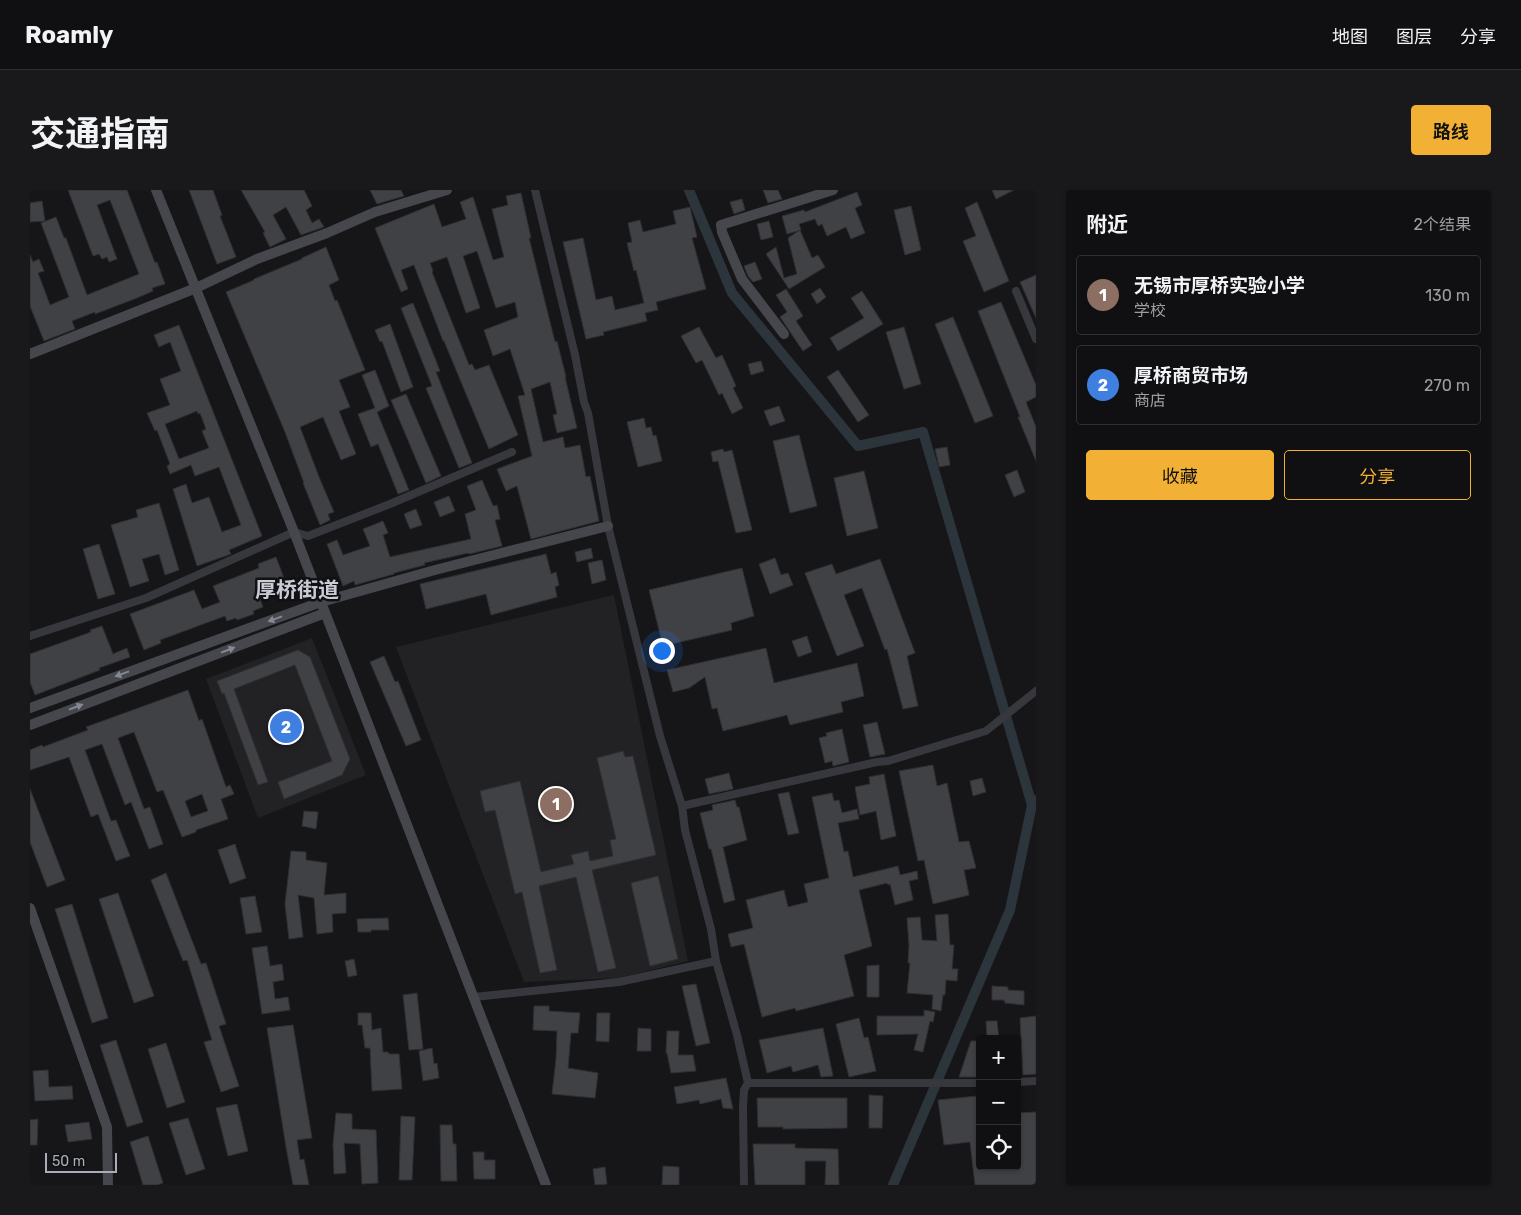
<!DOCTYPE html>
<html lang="zh">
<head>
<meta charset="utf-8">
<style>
	:root { --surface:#101012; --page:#19191b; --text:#f1f3f6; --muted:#9c9d9f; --line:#303032; --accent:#f2b134 }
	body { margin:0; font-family:Rubik,"Noto Sans SC",sans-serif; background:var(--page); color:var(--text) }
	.controls { position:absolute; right:15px; bottom:15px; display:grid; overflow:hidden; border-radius:5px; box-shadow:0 1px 4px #0004 }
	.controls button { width:45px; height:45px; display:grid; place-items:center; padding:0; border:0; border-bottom:1px solid var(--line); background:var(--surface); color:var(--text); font:25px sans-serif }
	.scale { position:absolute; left:15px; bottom:12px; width:72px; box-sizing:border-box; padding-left:5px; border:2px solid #a8adb8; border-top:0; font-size:14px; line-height:18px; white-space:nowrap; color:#a8adb8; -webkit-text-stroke:4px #111113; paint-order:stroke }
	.you { position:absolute; left:631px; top:460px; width:18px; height:18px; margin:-12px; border:4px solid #fff; border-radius:50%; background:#1a73e8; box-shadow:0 0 0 8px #1a73e833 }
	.badge { display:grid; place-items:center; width:32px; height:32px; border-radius:50%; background:var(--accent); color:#fff; font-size:16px; font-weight:700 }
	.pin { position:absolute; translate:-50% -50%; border:2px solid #fff; box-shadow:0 1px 5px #0006 }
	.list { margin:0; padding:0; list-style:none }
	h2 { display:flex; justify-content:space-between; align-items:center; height:65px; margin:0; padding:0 20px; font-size:21px }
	h2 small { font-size:16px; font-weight:400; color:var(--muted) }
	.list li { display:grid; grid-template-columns:32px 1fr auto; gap:15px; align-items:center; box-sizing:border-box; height:80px; margin:0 10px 10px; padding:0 10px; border:1px solid var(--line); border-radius:5px }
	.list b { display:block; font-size:19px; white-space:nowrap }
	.list p { margin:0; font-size:16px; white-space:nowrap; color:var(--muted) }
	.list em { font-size:16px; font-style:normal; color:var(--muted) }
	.actions { display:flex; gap:10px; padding:15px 20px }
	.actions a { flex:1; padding:11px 0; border:1px solid var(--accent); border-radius:5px; text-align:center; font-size:18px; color:var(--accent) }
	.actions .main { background:var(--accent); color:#111 }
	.icon { flex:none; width:28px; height:28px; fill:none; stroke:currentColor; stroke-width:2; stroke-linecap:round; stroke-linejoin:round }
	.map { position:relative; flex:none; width:1006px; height:995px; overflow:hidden; border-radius:5px }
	header { display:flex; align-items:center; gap:30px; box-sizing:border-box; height:70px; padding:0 25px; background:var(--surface); border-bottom:1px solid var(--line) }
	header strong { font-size:24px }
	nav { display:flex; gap:28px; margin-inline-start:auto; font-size:18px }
	.intro { display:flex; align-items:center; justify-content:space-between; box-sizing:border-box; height:120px; padding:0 30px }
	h1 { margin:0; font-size:35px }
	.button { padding:12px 22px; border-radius:5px; background:var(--accent); color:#111; font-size:18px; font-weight:700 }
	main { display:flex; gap:30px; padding:0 30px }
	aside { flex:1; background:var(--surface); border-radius:5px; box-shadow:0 1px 4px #0004 }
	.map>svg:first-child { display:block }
	.built { fill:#222225 }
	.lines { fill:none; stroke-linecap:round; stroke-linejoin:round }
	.canal { stroke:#2c353c; stroke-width:10 }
	.building { fill:#404145; stroke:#303034; fill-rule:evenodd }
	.street { stroke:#37383d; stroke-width:8 }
	.secondary { stroke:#45474d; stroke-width:10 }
	.oneway { fill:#858993 }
	.labels { text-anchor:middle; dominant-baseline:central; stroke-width:5; stroke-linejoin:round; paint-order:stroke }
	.district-label { font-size:21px; font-weight:bold; fill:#c9ccd4; stroke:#111113 }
</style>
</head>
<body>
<header>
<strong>Roamly</strong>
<nav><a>地图</a><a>图层</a><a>分享</a></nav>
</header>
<div class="intro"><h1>交通指南</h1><a class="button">路线</a></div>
<main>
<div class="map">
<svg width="1006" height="995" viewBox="0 0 1006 995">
	<rect width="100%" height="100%" fill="#161618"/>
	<path class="built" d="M 584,405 L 658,771 L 589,788 L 494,792 L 366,457 Z
		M 282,448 L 336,585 L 228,628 L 176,489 Z"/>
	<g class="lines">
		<path class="canal" d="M 659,0 L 702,103 L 828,256 L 893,242 L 1002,615
			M 863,995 L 980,720 L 1002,615 L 1004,610"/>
	</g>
	<path class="building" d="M 38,0 L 97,0 L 125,73 L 127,72 L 135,94 L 122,98 L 123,101 L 107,108 L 65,124 L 65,122 L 42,131 L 45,139 L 14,151 L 0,116 L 0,65 L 3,72 L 9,69 L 14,81 L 8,83 L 20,115 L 39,107 L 11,33 L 26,27 L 34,48 L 36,48 L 57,105 L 109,84 L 80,10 L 67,15 L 87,69 L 79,72 L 77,67 L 72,69 L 69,64 L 63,66 Z
		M 159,0 L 183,0 L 192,25 L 190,26 L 206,67 L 187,74 Z
		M 211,0 L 274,0 L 282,16 L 276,20 L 282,33 L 289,29 L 294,37 L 271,45 L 256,17 L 243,25 L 256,49 L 240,57 L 233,43 L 235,42 Z
		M 340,0 L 371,0 L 374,6 L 347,14 Z
		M 733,0 L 748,0 L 752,9 L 738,13 Z
		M 962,0 L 984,0 L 966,9 Z
		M 827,2 L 832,15 L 825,18 L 835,43 L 821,49 L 816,37 L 797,46 L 792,34 L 788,36 L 785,29 L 769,34 L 771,40 L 757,44 L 752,26 L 774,20 L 775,22 Z
		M 491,3 L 501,48 L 499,48 L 525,152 L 527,151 L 536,187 L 535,187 L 547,238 L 527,243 L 523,225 L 527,224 L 520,192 L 501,199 L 513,252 L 533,247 L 535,258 L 550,255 L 556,287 L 560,286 L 569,331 L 501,349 L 487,296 L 476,301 L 467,279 L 502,266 L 488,206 L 495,205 L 480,159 L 463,166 L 454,140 L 488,127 L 485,112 L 466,118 L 447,61 L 433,66 L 450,118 L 436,123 L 417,67 L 400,73 L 403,81 L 402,82 L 439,175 L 442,174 L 445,180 L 459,175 L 488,245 L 459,259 L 414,151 L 413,151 L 384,75 L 371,80 L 378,99 L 371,102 L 345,38 L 404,14 L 412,37 L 436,29 L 430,12 L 443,7 L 463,70 L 474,67 L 462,19 L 478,15 L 476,6 Z
		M 712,9 L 715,20 L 704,24 L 700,12 Z
		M 12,11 L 15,31 L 0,32 L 0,13 Z
		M 947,12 L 979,91 L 954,102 L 933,51 L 946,46 L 935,18 Z
		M 881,16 L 891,60 L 875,65 L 864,20 Z
		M 660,17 L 667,47 L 662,48 L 676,99 L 626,112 L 628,120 L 615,123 L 617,131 L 573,142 L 574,145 L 556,149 L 533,52 L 553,48 L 566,110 L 582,106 L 585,120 L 614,113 L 606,80 L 604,81 L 597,53 L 602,52 L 598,33 L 610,30 L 613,42 L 646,34 L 643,21 Z
		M 739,31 L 743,47 L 731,50 L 727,34 Z
		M 770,40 L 782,68 L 788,65 L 795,77 L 759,99 L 736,64 L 746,57 L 754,88 L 767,84 L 758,48 Z
		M 296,57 L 309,90 L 299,95 L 305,111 L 307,110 L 335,180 L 309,190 L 320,217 L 309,221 L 326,264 L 311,270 L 293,227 L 270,237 L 289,287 L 304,322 L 298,324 L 300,330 L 290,335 L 273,293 L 274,293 L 255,242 L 196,102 L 224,90 L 224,89 L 272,69 L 272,68 Z
		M 725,72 L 732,89 L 723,92 L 718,86 L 714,76 Z
		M 1006,85 L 1006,128 L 990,92 Z
		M 790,98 L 796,107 L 787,114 L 781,104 Z
		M 756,99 L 773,126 L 766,131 L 782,155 L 773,161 L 750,127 L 757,122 L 746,105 Z
		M 832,101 L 853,134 L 808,161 L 800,148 L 834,128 L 821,108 Z
		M 971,112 L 1006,195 L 1006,207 L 996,212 L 1006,237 L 1006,271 L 988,227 L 990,227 L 948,121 Z
		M 383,113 L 410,181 L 406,182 L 442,273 L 429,278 L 396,198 L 402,196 L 371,118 Z
		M 923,127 L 963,226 L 945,233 L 905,134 Z
		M 360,134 L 383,197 L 371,202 L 352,151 L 350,152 L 345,140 Z
		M 149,135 L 232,346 L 199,360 L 201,364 L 167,376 L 143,299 L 156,294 L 162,313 L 179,307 L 192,342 L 211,335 L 189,277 L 165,286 L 161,275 L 140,284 L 137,276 L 140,274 L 127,240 L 125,241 L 117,223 L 140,215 L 130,189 L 151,181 L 140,152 L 129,157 L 124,145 ZM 167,221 L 168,224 L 170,223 L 176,239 L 172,241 L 179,258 L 149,269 L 135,234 Z
		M 669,137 L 686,168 L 692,165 L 706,196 L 703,198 L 713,218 L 702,224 L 692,203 L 689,205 L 672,170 L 666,173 L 651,146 Z
		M 874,137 L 891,194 L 874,199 L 856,142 Z
		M 731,171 L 734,181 L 721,185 L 718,174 Z
		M 345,180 L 359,216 L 347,222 L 379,300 L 368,304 L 348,254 L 341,257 L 328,224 L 345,218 L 332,185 Z
		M 808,180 L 839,225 L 828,232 L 797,187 Z
		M 376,204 L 411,286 L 396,293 L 361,210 Z
		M 749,216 L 755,231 L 740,236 L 734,221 Z
		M 614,228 L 616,238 L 621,237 L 623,246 L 626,245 L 632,271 L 608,277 L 597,232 Z
		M 769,245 L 787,316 L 760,323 L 743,251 Z
		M 917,257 L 920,275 L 909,277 L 905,259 Z
		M 693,259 L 694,262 L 702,260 L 722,340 L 706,343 L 688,271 L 683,272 L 681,262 Z
		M 987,280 L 995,302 L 984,307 L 975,285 Z
		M 834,281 L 848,338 L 817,346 L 804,288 Z
		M 452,290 L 463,316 L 467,315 L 470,329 L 465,330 L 472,356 L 439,364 L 438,363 L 394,373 L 395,375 L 364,383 L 364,384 L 325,395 L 324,391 L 313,396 L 297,354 L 307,350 L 313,365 L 340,356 L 333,339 L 353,331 L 358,343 L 353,345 L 360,367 L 441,349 L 435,324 L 446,320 L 437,296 Z
		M 419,306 L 425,321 L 410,327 L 404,312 Z
		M 129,313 L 149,380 L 135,385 L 129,364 L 112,369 L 119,391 L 100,397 L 81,335 L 108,327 L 106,320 Z
		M 386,319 L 392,335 L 380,339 L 374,324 Z
		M 69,354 L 85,404 L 68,409 L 53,359 Z
		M 561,358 L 563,368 L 547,372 L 545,362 Z
		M 516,364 L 521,384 L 526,382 L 529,395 L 525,397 L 527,407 L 461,425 L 456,404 L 396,419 L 390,394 Z
		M 246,367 L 257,396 L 256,403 L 247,407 L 243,405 L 230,409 L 233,417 L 223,421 L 224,424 L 207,430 L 206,428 L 197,431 L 195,426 L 130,450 L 131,453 L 114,460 L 100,424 L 164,400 L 172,419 L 190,412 L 183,396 L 229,378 L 228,374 Z
		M 745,368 L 751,385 L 758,383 L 763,395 L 740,404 L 729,374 Z
		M 850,369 L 885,463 L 877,466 L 888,516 L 873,519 L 857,459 L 855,460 L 832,398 L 814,405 L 834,456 L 807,466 L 775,383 L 802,374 L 806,384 Z
		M 572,370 L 576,390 L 562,394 L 558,373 Z
		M 712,378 L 724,426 L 701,433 L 702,440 L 633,456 L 619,400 Z
		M 72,436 L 83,464 L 97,458 L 100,467 L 69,478 L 70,480 L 5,505 L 0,492 L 0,464 L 61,442 L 60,440 Z
		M 777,446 L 782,462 L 768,467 L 762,451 Z
		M 736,458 L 744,493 L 827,473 L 834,506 L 811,512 L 813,522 L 760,535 L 757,525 L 693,541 L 687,518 L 682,519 L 675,487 L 659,498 L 643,502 L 637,480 Z
		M 268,460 L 280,467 L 320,569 L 312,585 L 254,609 L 248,592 L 302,571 L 265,475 L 204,499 L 238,592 L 228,595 L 194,503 L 192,504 L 187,491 Z
		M 354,466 L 365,492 L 368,491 L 391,550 L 376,556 L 340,472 Z
		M 158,500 L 169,531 L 172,529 L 196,597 L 200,595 L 204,604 L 191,609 L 198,629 L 166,640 L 166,642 L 152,647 L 133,600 L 127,602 L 104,542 L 88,548 L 114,619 L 120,617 L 133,654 L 119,659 L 101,612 L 95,615 L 72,554 L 55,560 L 81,631 L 86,630 L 100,666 L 86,671 L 68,624 L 61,627 L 39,567 L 0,580 L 0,560 L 12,555 L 13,557 L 58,540 L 56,537 ZM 172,604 L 178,621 L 161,627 L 155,611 Z
		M 847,532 L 855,564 L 840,567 L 833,535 Z
		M 812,539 L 819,572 L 803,576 L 802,571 L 795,573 L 789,548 L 797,546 L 796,543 Z
		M 593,561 L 595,567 L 603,566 L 626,665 L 562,680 L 586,778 L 568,782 L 546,687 L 509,696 L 527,780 L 510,783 L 492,702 L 485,704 L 465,620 L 455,622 L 450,601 L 490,591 L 511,682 L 544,674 L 541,665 L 558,661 L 560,671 L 583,666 L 580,650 L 586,649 L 567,568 Z
		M 903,575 L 907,596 L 917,593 L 929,652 L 939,651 L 946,678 L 934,680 L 939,705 L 903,714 L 894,670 L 888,671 L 869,581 Z
		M 699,583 L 703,599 L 679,604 L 675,589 Z
		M 854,584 L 866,646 L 851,650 L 846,621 L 830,625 L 825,597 L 840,594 L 839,587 Z
		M 952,588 L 956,602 L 943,606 L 940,591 Z
		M 0,599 L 35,690 L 17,697 L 0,652 Z
		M 759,602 L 769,643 L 758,645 L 748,604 Z
		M 802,603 L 804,611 L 809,610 L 812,623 L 827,619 L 829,629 L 808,633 L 814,662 L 818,661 L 823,687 L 868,676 L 870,685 L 887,681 L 888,689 L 879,691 L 883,710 L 865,715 L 860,694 L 858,695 L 857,693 L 829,700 L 842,756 L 814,765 L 824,806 L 766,821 L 765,818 L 732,827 L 714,754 L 701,757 L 698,744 L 723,738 L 716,710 L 754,700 L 758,717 L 778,712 L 774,694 L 799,688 L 782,607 Z
		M 705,610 L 707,617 L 709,617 L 717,650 L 693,657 L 705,710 L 694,713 L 681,659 L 679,659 L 670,623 L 683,620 L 682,615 Z
		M 274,621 L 288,622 L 286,639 L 272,636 Z
		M 205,654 L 216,688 L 200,694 L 188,660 Z
		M 261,661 L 276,662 L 276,670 L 297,673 L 294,705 L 316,703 L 316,723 L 302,724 L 303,742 L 287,744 L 284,708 L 268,705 L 273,747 L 259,749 L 255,714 Z
		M 136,683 L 171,774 L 176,773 L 196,834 L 189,836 L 209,896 L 191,902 L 174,852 L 182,850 L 157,770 L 153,771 L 121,690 Z
		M 628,686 L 648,769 L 620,776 L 601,693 Z
		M 88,703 L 124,806 L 104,813 L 69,709 Z
		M 225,706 L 232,742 L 216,744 L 210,708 Z
		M 42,714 L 78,828 L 62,833 L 25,719 Z
		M 918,724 L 920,755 L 924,755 L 922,779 L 928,779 L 927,791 L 916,790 L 915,805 L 913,805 L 911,821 L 902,819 L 903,805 L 877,803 L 880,773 L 878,773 L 879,755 L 877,728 L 890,727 L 892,750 L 907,751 L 905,725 Z
		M 358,728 L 359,740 L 341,740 L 341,742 L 328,742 L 327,729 Z
		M 237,756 L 240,776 L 252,774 L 254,790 L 243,792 L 245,809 L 258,807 L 260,820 L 232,824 L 222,758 Z
		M 324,769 L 327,785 L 318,787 L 315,771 Z
		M 849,775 L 849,807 L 837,807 L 837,776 Z
		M 666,794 L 680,853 L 666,856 L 652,796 Z
		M 962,796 L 978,797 L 978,800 L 994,801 L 994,815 L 975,813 L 974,810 L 962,810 Z
		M 387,803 L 393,859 L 379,860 L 373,805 Z
		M 504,816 L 519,816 L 519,821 L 550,823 L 548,843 L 541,843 L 538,878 L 568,883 L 565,908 L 522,904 L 526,869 L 527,841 L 503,840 Z
		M 894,820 L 905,822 L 903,832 L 900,831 L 893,862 L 884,860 L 888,844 L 847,845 L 847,826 L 894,826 Z
		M 328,823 L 341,823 L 342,840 L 351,838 L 353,862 L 358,862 L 359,864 L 369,864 L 372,899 L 342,901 L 340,858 L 335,858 L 332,835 L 328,835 Z
		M 567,823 L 580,823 L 579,852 L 566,851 Z
		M 1006,826 L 1006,884 L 993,885 L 990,828 Z
		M 829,828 L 834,848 L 838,847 L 846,881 L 819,887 L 806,834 Z
		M 956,831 L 967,831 L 969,849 L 957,849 Z
		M 263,835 L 282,948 L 267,950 L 270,970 L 274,969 L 279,995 L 263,995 L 256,957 L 237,838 Z
		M 608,838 L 621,839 L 621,861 L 607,861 Z
		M 793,838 L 803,886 L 791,887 L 788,875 L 763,882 L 761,876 L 737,883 L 729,850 Z
		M 637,841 L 649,841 L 648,865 L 663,865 L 666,881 L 641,883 L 637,863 L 636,863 Z
		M 86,850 L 113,932 L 97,937 L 70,855 Z
		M 941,851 L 950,851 L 950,887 L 929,887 Z
		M 136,853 L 155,912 L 137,918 L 118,859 Z
		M 402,858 L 404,874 L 407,873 L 409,888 L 393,891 L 389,861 Z
		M 18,880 L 19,897 L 42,896 L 43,909 L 5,911 L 3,881 Z
		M 696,888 L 703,919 L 693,918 L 691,909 L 670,914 L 669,910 L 647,914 L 644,897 Z
		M 839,905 L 853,906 L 852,938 L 839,938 Z
		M 947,906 L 948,923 L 950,923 L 950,976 L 987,976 L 987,923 L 1006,922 L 1006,995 L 945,995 L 940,952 L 914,955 L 908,910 Z
		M 727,908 L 817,908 L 817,938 L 753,939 L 753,937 L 728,937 Z
		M 207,914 L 218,961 L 198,966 L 186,918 Z
		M 306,923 L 322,924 L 322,939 L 346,940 L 348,993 L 332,994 L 330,954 L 314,953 L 316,983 L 304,984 L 303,954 Z
		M 371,926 L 385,927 L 382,990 L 369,990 Z
		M 158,928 L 175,979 L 156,985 L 139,933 Z
		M 8,929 L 7,955 L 0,955 L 0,930 Z
		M 59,932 L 62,949 L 38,952 L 35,935 Z
		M 410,935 L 422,935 L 423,954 L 426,954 L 427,991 L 411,991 Z
		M 118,946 L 133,993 L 127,995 L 113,995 L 100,952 Z
		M 723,954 L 765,954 L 765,958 L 808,959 L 809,995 L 795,995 L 796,971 L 775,971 L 775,995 L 725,995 Z
		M 443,962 L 454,962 L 454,970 L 465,970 L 465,989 L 444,989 Z
		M 633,976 L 649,977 L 649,995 L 632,995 Z
		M 575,977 L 577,994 L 565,995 L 563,979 Z"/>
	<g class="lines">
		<path class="street" d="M 505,0 L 545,165 L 554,212 L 558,223 L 578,336 L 630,546 L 652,616 L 655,640 L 681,739 L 686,771 L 707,845 L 718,893 L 714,900 L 713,917 L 714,995
			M 986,101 L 1006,149
			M 0,446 L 116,408 L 264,342 L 278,346 L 360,314 L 482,262
			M 652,616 L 847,572 L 858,571 L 956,541 L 1006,501
			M 444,807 L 589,792 L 686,771
			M 987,892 L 1006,891
			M 718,893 L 950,893"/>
		<path class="secondary" d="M 126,0 L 264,342 L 516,995
			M 754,144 L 712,89 L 692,42 L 691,35 L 803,0
			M 0,164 L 166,98 L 227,69 L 297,43 L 345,22 L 417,0
			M 0,518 L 291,412 L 405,380 L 578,336
			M 0,535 L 295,423
			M 0,718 L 77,937 L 78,995"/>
	</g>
	<defs><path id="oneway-solid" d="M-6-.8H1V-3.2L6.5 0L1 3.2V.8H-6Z" transform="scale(1.25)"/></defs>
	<g class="oneway">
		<use href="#oneway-solid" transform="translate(245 429) rotate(160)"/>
		<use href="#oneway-solid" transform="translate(198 460) rotate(-21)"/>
		<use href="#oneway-solid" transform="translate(92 484) rotate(160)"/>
		<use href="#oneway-solid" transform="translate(46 517) rotate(-21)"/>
	</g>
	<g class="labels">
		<g class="district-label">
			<text x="267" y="399">厚桥街道</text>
		</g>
	</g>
</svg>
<div class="controls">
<button>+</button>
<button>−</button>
<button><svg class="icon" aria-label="locate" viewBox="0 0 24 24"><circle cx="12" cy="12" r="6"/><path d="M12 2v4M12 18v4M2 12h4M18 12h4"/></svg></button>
</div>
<div class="scale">50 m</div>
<div class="you"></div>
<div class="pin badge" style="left:526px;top:614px;background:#8d6e63">1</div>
<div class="pin badge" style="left:256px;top:537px;background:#3f7fe0">2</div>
</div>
<aside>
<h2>附近<small>2个结果</small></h2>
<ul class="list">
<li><span class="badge" style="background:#8d6e63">1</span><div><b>无锡市厚桥实验小学</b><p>学校</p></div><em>130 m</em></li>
<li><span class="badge" style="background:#3f7fe0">2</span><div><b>厚桥商贸市场</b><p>商店</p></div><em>270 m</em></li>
</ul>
<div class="actions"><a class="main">收藏</a><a>分享</a></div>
</aside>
</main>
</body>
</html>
